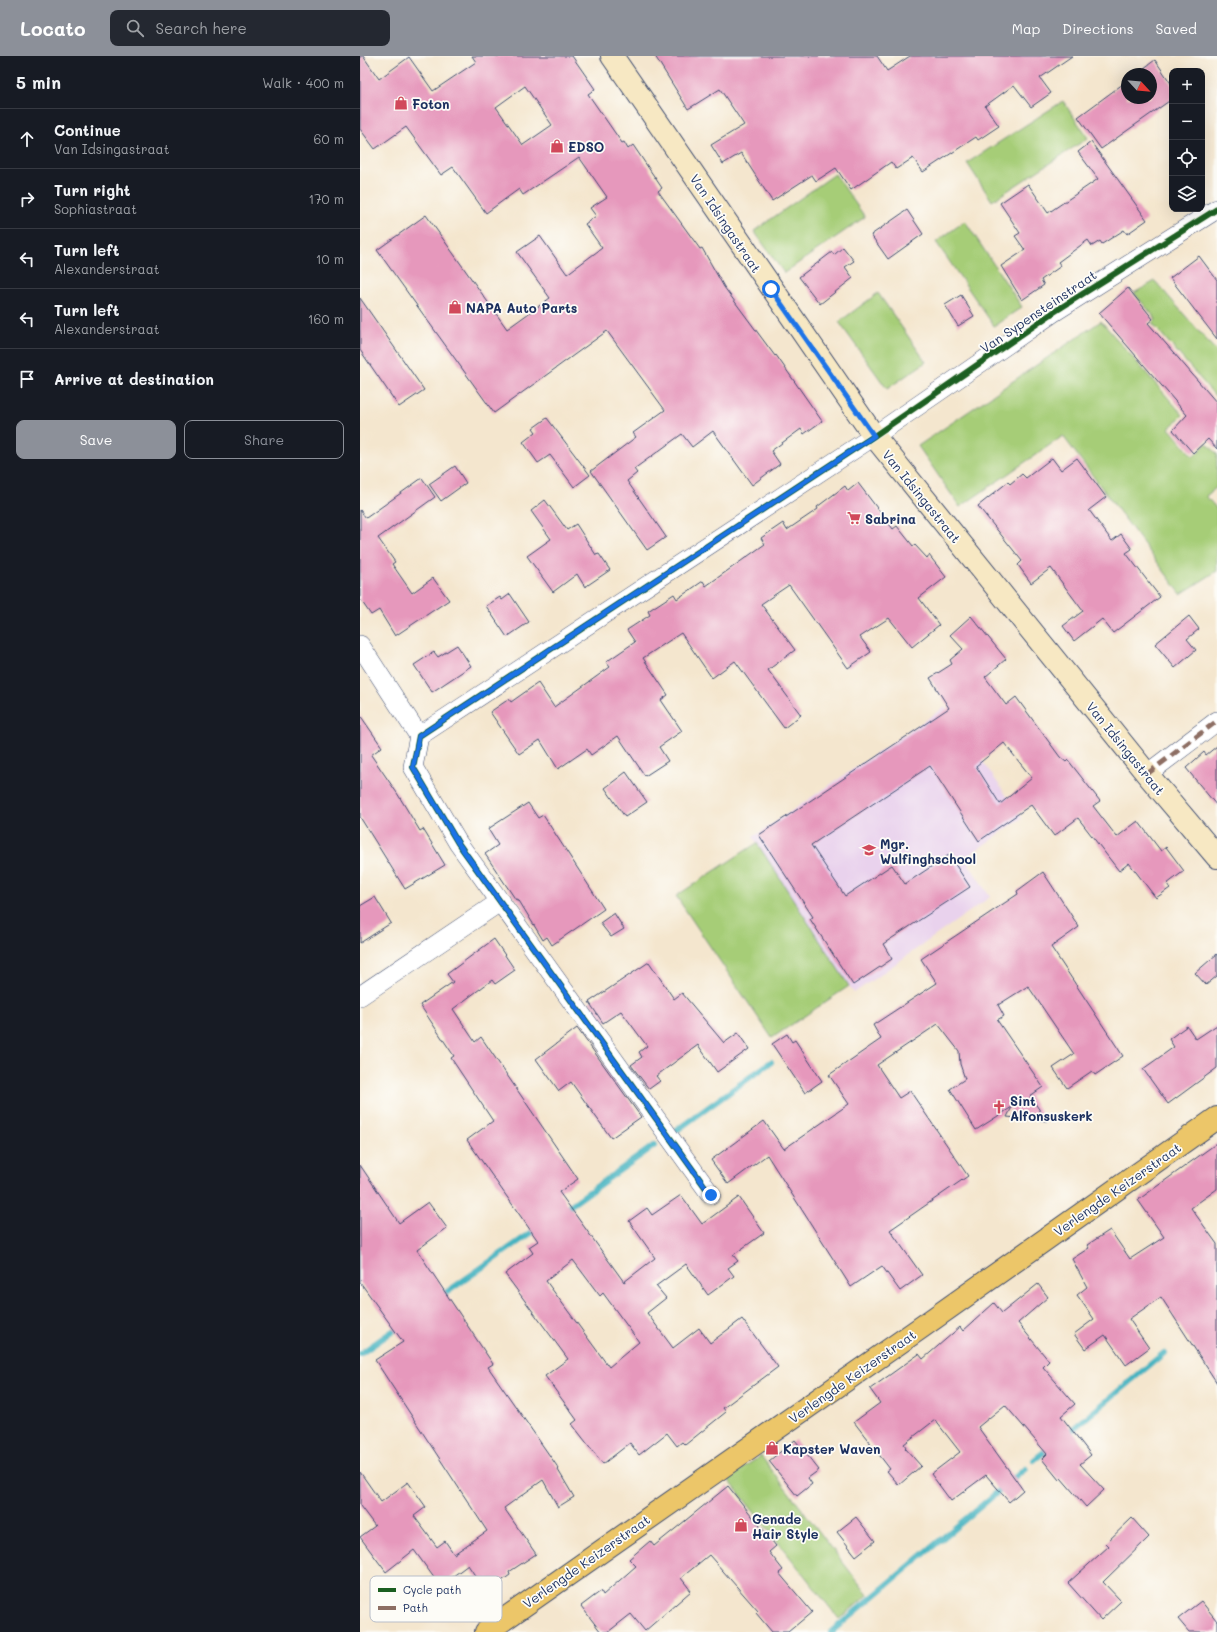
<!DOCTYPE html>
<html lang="en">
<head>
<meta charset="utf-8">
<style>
	:root { --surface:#171b24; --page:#242831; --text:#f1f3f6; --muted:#9ea1a6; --line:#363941; --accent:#8c9099 }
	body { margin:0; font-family:Mali,sans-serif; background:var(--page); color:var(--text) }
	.controls { position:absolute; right:12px; top:12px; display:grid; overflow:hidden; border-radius:8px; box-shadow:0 4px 16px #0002 }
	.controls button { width:36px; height:36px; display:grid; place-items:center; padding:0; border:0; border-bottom:1px solid var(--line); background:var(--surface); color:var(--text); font:20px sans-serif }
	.compass { position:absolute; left:761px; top:12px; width:36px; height:36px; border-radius:50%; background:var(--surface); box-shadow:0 4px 16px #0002; rotate:116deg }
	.stop { position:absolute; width:12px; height:12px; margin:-9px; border:3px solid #1a73e8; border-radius:50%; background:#fff }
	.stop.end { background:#1a73e8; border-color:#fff; box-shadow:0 1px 4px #0008 }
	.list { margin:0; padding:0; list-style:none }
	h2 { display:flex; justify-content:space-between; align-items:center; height:52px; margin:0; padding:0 16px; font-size:17px }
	h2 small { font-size:13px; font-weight:400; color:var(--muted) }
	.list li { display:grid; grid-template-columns:26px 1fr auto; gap:12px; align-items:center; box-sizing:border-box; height:60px; padding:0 16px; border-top:1px solid var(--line) }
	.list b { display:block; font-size:15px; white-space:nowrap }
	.list p { margin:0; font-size:13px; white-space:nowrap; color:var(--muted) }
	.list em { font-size:13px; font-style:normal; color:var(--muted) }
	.actions { display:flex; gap:8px; padding:12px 16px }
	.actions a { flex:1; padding:9px 0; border:1px solid var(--accent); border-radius:8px; text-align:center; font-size:14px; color:var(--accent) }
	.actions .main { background:var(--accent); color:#fff }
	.icon { flex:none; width:22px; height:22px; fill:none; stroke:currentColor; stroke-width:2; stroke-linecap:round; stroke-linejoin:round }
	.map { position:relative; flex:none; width:857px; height:1576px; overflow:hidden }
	header { display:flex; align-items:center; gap:24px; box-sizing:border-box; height:56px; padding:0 20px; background:var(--accent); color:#fff }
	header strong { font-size:19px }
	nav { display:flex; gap:22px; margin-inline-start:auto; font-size:14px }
	.search { width:280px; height:36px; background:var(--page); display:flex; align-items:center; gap:10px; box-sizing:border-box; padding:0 14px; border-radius:8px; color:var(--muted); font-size:15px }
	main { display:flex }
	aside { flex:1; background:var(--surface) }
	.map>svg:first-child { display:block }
	.built { fill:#e9d2ed }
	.grass { fill:#a6cd77; stroke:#607e6a }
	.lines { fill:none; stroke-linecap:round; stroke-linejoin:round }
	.stream { stroke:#46b4c1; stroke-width:6 }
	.building { fill:#e698bc; fill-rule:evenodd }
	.street-casing { stroke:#3c4a6f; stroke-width:20 }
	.secondary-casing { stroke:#3c4a6f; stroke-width:24 }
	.primary-casing { stroke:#3c4a6f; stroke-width:24 }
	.street { stroke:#fff; stroke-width:19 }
	.secondary { stroke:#f7e8c3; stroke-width:22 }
	.primary { stroke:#ecc669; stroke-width:22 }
	.quiet { stroke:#8d6e63; stroke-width:5; stroke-dasharray:10 5; stroke-linecap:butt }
	.cycleway-casing { stroke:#fdfcf7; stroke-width:8 }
	.cycleway { stroke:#1b5e20; stroke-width:6 }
	.route { stroke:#1a73e8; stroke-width:5 }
	.labels { text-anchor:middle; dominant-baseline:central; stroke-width:3.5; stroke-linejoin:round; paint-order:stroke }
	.poi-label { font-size:13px; font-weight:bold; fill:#1b2f5e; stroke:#fdfcf7; text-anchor:start }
	.street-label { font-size:13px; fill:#1b2f5e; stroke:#fdfcf7 }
	.key { fill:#fdfcf7; stroke:#b9bec9; stroke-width:1 }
	.key-label { font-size:11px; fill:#1b2f5e }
</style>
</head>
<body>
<header>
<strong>Locato</strong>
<div class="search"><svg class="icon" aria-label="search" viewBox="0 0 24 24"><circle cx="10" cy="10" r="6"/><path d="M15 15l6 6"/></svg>Search here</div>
<nav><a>Map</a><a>Directions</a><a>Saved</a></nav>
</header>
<main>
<aside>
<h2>5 min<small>Walk · 400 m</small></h2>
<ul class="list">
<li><svg class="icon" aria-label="ahead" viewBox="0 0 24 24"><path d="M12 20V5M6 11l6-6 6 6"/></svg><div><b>Continue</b><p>Van Idsingastraat</p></div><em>60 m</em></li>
<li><svg class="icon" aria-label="right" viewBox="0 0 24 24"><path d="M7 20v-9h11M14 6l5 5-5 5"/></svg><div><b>Turn right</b><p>Sophiastraat</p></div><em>170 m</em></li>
<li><svg class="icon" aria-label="left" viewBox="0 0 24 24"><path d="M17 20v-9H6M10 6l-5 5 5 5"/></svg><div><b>Turn left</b><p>Alexanderstraat</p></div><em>10 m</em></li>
<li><svg class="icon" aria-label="left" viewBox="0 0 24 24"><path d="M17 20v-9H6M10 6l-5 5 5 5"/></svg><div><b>Turn left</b><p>Alexanderstraat</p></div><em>160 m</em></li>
<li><svg class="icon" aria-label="arrive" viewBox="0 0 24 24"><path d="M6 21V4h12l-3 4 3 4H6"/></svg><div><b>Arrive at destination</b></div></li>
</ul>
<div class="actions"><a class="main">Save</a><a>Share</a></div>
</aside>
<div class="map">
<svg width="857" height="1576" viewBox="0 0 857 1576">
	<rect width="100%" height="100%" fill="#fdfcf7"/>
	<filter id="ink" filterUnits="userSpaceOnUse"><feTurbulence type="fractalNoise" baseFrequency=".025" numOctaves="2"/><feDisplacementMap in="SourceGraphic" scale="8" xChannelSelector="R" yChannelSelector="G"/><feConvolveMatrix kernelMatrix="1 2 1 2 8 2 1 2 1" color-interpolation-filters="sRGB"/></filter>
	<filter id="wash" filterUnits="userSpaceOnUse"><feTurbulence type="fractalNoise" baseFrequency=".012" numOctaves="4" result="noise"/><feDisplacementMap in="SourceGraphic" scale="16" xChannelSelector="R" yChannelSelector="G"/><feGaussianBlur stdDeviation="0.9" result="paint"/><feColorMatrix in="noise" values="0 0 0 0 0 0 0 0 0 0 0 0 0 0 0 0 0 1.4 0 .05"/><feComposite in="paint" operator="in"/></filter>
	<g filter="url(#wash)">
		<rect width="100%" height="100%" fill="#f4e6ce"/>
		<path class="built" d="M 585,651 L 662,762 L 605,802 L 630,841 L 494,937 L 393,781 Z"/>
		<path class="grass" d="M 703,45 L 728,82 L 632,145 L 607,107 Z
			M 475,118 L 505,161 L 424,217 L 394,175 Z
			M 605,165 L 662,251 L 634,270 L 576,186 Z
			M 795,225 L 857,296 L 857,342 L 792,267 L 796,263 L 774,237 Z
			M 518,237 L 566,306 L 527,333 L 479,266 Z
			M 741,265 L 823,359 L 809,372 L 833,401 L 847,387 L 857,398 L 857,431 L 846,440 L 857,453 L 857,515 L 821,538 L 703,380 L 600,451 L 558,390 Z
			M 397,787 L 489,930 L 412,982 L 316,840 Z
			M 401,1400 L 508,1539 L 479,1563 L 367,1422 Z"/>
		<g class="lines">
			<path class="stream" d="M 317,1074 L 411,1006
				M 204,1154 L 295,1089
				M 80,1241 L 178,1172
				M 0,1298 L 40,1270
				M 707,1378 L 804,1297
				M 674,1404 L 690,1391
				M 471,1576 L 665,1413"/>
		</g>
		<g id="blocks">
			<path class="building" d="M 0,0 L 3,0 L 19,23 L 49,1 L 73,35 L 116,6 L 112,0 L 212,0 L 235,33 L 228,38 L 262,87 L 264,86 L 268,93 L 273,89 L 302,132 L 298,135 L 340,193 L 342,192 L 364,231 L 415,300 L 416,299 L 462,365 L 444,378 L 441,373 L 411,395 L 420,408 L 392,429 L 353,375 L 332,391 L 322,378 L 274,413 L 277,417 L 267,425 L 306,481 L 287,494 L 231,415 L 276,381 L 273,377 L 305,354 L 247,275 L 134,357 L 17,194 L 66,159 L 147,273 L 190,242 L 157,196 L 180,180 L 207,218 L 242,192 L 225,168 L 236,160 L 230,152 L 247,141 L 219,101 L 163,139 L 159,133 L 126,157 L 93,111 L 81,119 L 46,71 L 15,93 L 0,73 ZM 165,30 L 192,69 L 163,89 L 136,51 Z
				M 295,0 L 517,0 L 527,15 L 550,0 L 712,0 L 680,22 L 691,37 L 671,51 L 654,29 L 625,50 L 639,70 L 618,84 L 616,81 L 563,116 L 553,102 L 536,113 L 531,106 L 491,134 L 476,112 L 456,125 L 452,119 L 412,145 L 381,97 L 363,108 L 351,89 L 384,69 L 360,33 L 328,53 Z
				M 795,4 L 812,29 L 812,43 L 741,93 L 718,61 L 767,25 L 767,42 L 791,42 L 791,18 L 776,18 Z
				M 731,86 L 787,164 L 767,178 L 764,174 L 742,188 L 740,185 L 732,190 L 728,184 L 698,206 L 701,210 L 681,224 L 684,229 L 662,244 L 641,210 L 665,194 L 655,180 L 660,177 L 640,147 L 668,128 L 688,157 L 738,123 L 718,96 Z
				M 547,154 L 563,178 L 528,203 L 511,179 Z
				M 483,191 L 494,205 L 485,211 L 493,222 L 460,248 L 439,221 L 472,196 L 474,199 Z
				M 839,200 L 857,224 L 857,283 L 810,222 Z
				M 768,232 L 793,263 L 788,267 L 857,347 L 857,393 L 848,383 L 833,397 L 813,374 L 827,359 L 739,257 Z
				M 601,239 L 614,260 L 598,270 L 585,249 Z
				M 0,242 L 64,334 L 39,351 L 0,294 Z
				M 187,362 L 230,419 L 214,431 L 190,399 L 178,407 L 163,386 L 176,376 L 173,372 Z
				M 692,402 L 701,414 L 717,402 L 746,441 L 729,454 L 752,485 L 761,478 L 772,493 L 766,497 L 800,541 L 753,577 L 742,563 L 714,585 L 703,570 L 723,555 L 691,512 L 671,527 L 658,509 L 662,505 L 618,450 L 648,426 L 650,428 L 662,418 L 666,422 Z
				M 95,410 L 106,427 L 81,445 L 69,428 Z
				M 62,422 L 75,441 L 18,482 L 35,506 L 32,508 L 52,537 L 73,522 L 89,544 L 35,580 L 19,554 L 11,559 L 0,543 L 0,454 L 6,462 Z
				M 498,427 L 533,473 L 537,470 L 553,490 L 555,489 L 567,502 L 569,499 L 586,521 L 559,542 L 579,569 L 552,591 L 529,562 L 500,581 L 511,596 L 488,612 L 429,529 L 401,548 L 435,594 L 408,614 L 441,659 L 424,672 L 375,605 L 352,622 L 321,577 L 283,602 L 308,639 L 301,644 L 322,675 L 299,691 L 308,705 L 285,720 L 258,680 L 231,699 L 227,693 L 198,713 L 180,684 L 159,698 L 130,656 L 149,643 L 151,646 L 178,627 L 194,651 L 250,611 L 246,606 L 275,586 L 267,574 L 290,559 L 288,555 L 314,538 L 317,543 L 343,525 L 346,530 L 405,488 L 401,482 L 423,467 L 427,474 L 458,453 L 457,451 L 485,430 L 488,435 Z
				M 185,444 L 207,474 L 216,468 L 236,499 L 239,498 L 250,514 L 225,531 L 217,518 L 193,536 L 167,500 L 191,483 L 171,455 Z
				M 150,538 L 169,566 L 147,581 L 126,550 L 140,541 L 142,544 Z
				M 611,560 L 646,603 L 625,621 L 646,649 L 656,641 L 700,701 L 706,706 L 708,704 L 740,745 L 733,750 L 757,781 L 778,765 L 801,795 L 806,791 L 824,815 L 807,828 L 810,832 L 796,842 L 769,807 L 759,815 L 718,762 L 694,780 L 671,749 L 619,785 L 570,710 L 451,789 L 485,840 L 532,809 L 545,828 L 589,799 L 610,831 L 523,888 L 532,903 L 493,929 L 450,863 L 453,861 L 399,779 L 589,652 L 570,622 L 592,608 L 590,604 L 603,593 L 590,579 ZM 644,687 L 672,722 L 640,748 L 616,710 Z
				M 829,560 L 839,573 L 827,583 L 836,594 L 815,612 L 795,588 Z
				M 97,589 L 111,610 L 72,636 L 54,609 L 74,596 L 78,601 Z
				M 0,659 L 22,691 L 11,699 L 37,737 L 60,775 L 63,773 L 85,809 L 45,833 L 0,761 Z
				M 857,690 L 857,750 L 826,712 L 844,696 L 846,699 Z
				M 266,716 L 287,746 L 265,761 L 245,732 Z
				M 168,747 L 178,762 L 183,759 L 244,853 L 192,889 L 187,881 L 183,884 L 158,843 L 156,844 L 125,798 L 138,789 L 128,773 Z
				M 683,816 L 719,871 L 691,891 L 763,1000 L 735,1019 L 732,1015 L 707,1032 L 693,1012 L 714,998 L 668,930 L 638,949 L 644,960 L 637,964 L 683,1031 L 670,1040 L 687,1065 L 647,1061 L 652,1051 L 616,1074 L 590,1033 L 605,1023 L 600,1008 L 599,995 L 578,968 L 517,1009 L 539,1042 L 550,1035 L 608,1120 L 530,1174 L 562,1219 L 540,1235 L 522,1210 L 491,1231 L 407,1099 L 368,1128 L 351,1104 L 404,1065 L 424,1093 L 489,1048 L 469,1019 L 521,983 L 513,969 L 577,927 L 561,903 L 658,838 L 657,835 Z
				M 15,841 L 31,867 L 0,887 L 0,850 Z
				M 254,857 L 264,873 L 251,881 L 240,867 Z
				M 134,883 L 155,914 L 135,928 L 132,924 L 93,953 L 115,986 L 121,981 L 218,1123 L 199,1136 L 264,1226 L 295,1202 L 269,1165 L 287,1152 L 292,1159 L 321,1139 L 342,1168 L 379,1141 L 404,1177 L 373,1199 L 378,1205 L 368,1212 L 374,1220 L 348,1239 L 326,1208 L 296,1230 L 306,1242 L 287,1257 L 313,1292 L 339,1272 L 350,1287 L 382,1263 L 418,1311 L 363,1352 L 366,1356 L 325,1389 L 322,1386 L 317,1390 L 307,1377 L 279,1399 L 270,1387 L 243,1408 L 212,1368 L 217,1364 L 185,1320 L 208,1303 L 145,1218 L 173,1197 L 169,1191 L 178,1185 L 107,1084 L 133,1065 L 91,1002 L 94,1000 L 60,949 L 93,926 L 87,918 ZM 213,1204 L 240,1240 L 243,1237 L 279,1286 L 249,1311 L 186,1225 Z
				M 857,898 L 857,920 L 846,929 L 835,917 Z
				M 289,906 L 314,943 L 322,937 L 364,987 L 378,977 L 389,993 L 357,1016 L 338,989 L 296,1020 L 300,1025 L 289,1033 L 271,1009 L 282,1001 L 279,996 L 287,990 L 261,955 L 243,967 L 229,946 Z
				M 857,969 L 857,1012 L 808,1048 L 783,1013 L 814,991 L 809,983 L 827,970 L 836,983 Z
				M 217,972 L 281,1061 L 251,1082 L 211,1026 L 199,1035 L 176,1003 Z
				M 427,978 L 432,986 L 435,984 L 462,1025 L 445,1037 L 412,988 Z
				M 857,1087 L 857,1133 L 831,1152 L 857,1188 L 857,1327 L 801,1241 L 769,1263 L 789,1292 L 766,1309 L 745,1279 L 725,1293 L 714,1278 L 734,1263 L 717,1239 L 727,1231 L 712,1203 L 729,1192 L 727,1189 L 750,1174 L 770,1203 L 804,1181 L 778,1144 Z
				M 0,1109 L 39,1167 L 68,1146 L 87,1172 L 57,1194 L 133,1308 L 128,1311 L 199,1413 L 198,1414 L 214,1441 L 198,1451 L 183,1424 L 144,1452 L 176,1498 L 149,1516 L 150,1519 L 126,1536 L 108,1509 L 80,1530 L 54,1494 L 26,1516 L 0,1481 L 15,1470 L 0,1450 L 0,1416 L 21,1446 L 48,1426 L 66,1451 L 54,1460 L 77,1491 L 85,1485 L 94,1498 L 127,1475 L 15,1304 L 43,1286 L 0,1226 Z
				M 678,1228 L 688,1241 L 658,1267 L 689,1305 L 683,1311 L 715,1348 L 701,1360 L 731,1399 L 720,1408 L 744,1434 L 726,1451 L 701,1422 L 699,1424 L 682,1403 L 687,1398 L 645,1349 L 618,1371 L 663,1434 L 649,1446 L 626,1419 L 591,1445 L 571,1418 L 600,1396 L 575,1364 L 544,1388 L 546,1391 L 545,1392 L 561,1410 L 539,1429 L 527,1415 L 530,1413 L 494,1366 L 520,1347 L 510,1333 L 559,1298 L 563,1303 L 600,1271 L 603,1275 L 634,1247 L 642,1257 Z
				M 435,1384 L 459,1414 L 448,1422 L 452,1428 L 437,1440 L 409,1405 Z
				M 368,1430 L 416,1490 L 409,1496 L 423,1514 L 419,1517 L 452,1556 L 428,1576 L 412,1576 L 396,1557 L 398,1555 L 349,1499 L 321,1522 L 331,1535 L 285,1575 L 271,1558 L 248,1576 L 241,1576 L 221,1550 L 241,1535 L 243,1539 L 276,1510 L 269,1503 L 290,1485 L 294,1490 Z
				M 496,1461 L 515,1485 L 496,1500 L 477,1476 Z
				M 772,1462 L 789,1481 L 743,1526 L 761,1545 L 741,1564 L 708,1527 L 749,1490 L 746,1487 Z
				M 841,1545 L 857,1565 L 857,1576 L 829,1576 L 818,1563 Z"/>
		</g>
	</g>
	<g filter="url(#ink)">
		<use href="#blocks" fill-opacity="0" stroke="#3c4a6f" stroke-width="1"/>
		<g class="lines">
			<g class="street-casing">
				<path id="street" d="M 0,589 L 59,680
					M 59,680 L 514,380 L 694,256 L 857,153
					M 59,680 L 53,711 L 98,787 L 351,1139
					M 787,718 L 857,665
					M 0,940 L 141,845"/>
			</g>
			<g class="secondary-casing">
				<path id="secondary" d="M 252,0 L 514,380 L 787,718 L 857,801"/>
			</g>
			<g class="primary-casing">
				<path id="primary" d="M 126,1576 L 559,1273 L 857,1062"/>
			</g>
			<use href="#street" class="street"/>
			<use href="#secondary" class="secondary"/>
			<use href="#primary" class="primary"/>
			<path class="quiet" d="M 787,718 L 857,665"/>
			<g class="cycleway-casing">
				<path id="cycleway" d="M 351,1139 L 98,787 L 53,711 L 59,680 L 514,380 L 694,256 L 857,153"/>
			</g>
			<use href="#cycleway" class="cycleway"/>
		</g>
	</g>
	<g class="lines" filter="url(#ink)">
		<path class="route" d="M 351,1139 L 98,787 L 53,711 L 59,680 L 514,380 L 411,233"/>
	</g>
	<defs>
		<g id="shop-bare" transform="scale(1.08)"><path d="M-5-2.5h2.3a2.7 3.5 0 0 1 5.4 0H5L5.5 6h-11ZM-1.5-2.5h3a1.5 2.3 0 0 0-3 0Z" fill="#d1495b" stroke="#fdfcf7" stroke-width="2.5" paint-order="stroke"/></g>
		<g id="supermarket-bare" transform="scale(1.08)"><path d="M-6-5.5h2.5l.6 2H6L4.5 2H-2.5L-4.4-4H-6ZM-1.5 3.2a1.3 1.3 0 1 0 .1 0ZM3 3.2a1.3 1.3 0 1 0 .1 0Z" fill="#d1495b" stroke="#fdfcf7" stroke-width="2.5" paint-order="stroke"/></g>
		<g id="school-bare" transform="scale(1.08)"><path d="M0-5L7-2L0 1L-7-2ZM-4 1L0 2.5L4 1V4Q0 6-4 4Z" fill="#d1495b" stroke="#fdfcf7" stroke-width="2.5" paint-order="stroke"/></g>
		<g id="church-bare" transform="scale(1.08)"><path d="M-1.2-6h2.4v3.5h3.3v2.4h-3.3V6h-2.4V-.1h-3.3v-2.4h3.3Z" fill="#d1495b" stroke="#fdfcf7" stroke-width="2.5" paint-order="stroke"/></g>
	</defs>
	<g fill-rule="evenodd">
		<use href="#shop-bare" x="41" y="47"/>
		<use href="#shop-bare" x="197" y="90"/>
		<use href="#shop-bare" x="95" y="251"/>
		<use href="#supermarket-bare" x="494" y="462"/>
		<use href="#school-bare" x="509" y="794"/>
		<use href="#church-bare" x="639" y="1051"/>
		<use href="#shop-bare" x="412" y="1392"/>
		<use href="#shop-bare" x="381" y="1469"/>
	</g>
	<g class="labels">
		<g class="poi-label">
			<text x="52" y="47">Foton</text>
			<text x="208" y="90">EDSO</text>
			<text x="106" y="251">NAPA Auto Parts</text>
			<text x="505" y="462">Sabrina</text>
			<text x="520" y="787">Mgr.<tspan x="520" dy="15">Wulfinghschool</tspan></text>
			<text x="650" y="1044">Sint<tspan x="650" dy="15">Alfonsuskerk</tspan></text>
			<text x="423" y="1392">Kapster Waven</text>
			<text x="392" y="1462">Genade<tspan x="392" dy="15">Hair Style</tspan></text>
		</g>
		<g class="street-label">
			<text transform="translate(366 167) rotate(56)">Van Idsingastraat</text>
			<text transform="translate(678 255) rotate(-34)">Van Sypensteinstraat</text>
			<text transform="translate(562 440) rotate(51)">Van Idsingastraat</text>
			<text transform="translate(766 692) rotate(51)">Van Idsingastraat</text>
			<text transform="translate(757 1133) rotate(-35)">Verlengde Keizerstraat</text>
			<text transform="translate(492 1320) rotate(-35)">Verlengde Keizerstraat</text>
			<text transform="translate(226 1505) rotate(-35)">Verlengde Keizerstraat</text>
		</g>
	</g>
	<rect x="10" y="1520" width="132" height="46" rx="6" class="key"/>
	<rect x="18" y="1532" width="18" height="4" fill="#1b5e20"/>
	<rect x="18" y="1550" width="18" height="4" fill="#8d6e63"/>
	<g class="key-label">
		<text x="43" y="1538">Cycle path</text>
		<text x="43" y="1556">Path</text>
	</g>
</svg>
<div class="controls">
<button>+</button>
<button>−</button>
<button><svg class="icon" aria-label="locate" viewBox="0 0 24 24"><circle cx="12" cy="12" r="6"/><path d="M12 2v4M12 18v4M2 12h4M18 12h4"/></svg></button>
<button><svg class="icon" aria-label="layers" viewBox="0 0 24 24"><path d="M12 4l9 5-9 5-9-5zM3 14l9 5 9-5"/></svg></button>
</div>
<svg class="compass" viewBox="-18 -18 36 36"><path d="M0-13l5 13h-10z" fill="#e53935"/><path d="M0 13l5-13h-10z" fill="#9ea1a6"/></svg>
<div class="stop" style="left:411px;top:233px"></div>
<div class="stop end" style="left:351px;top:1139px"></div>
</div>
</main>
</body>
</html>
